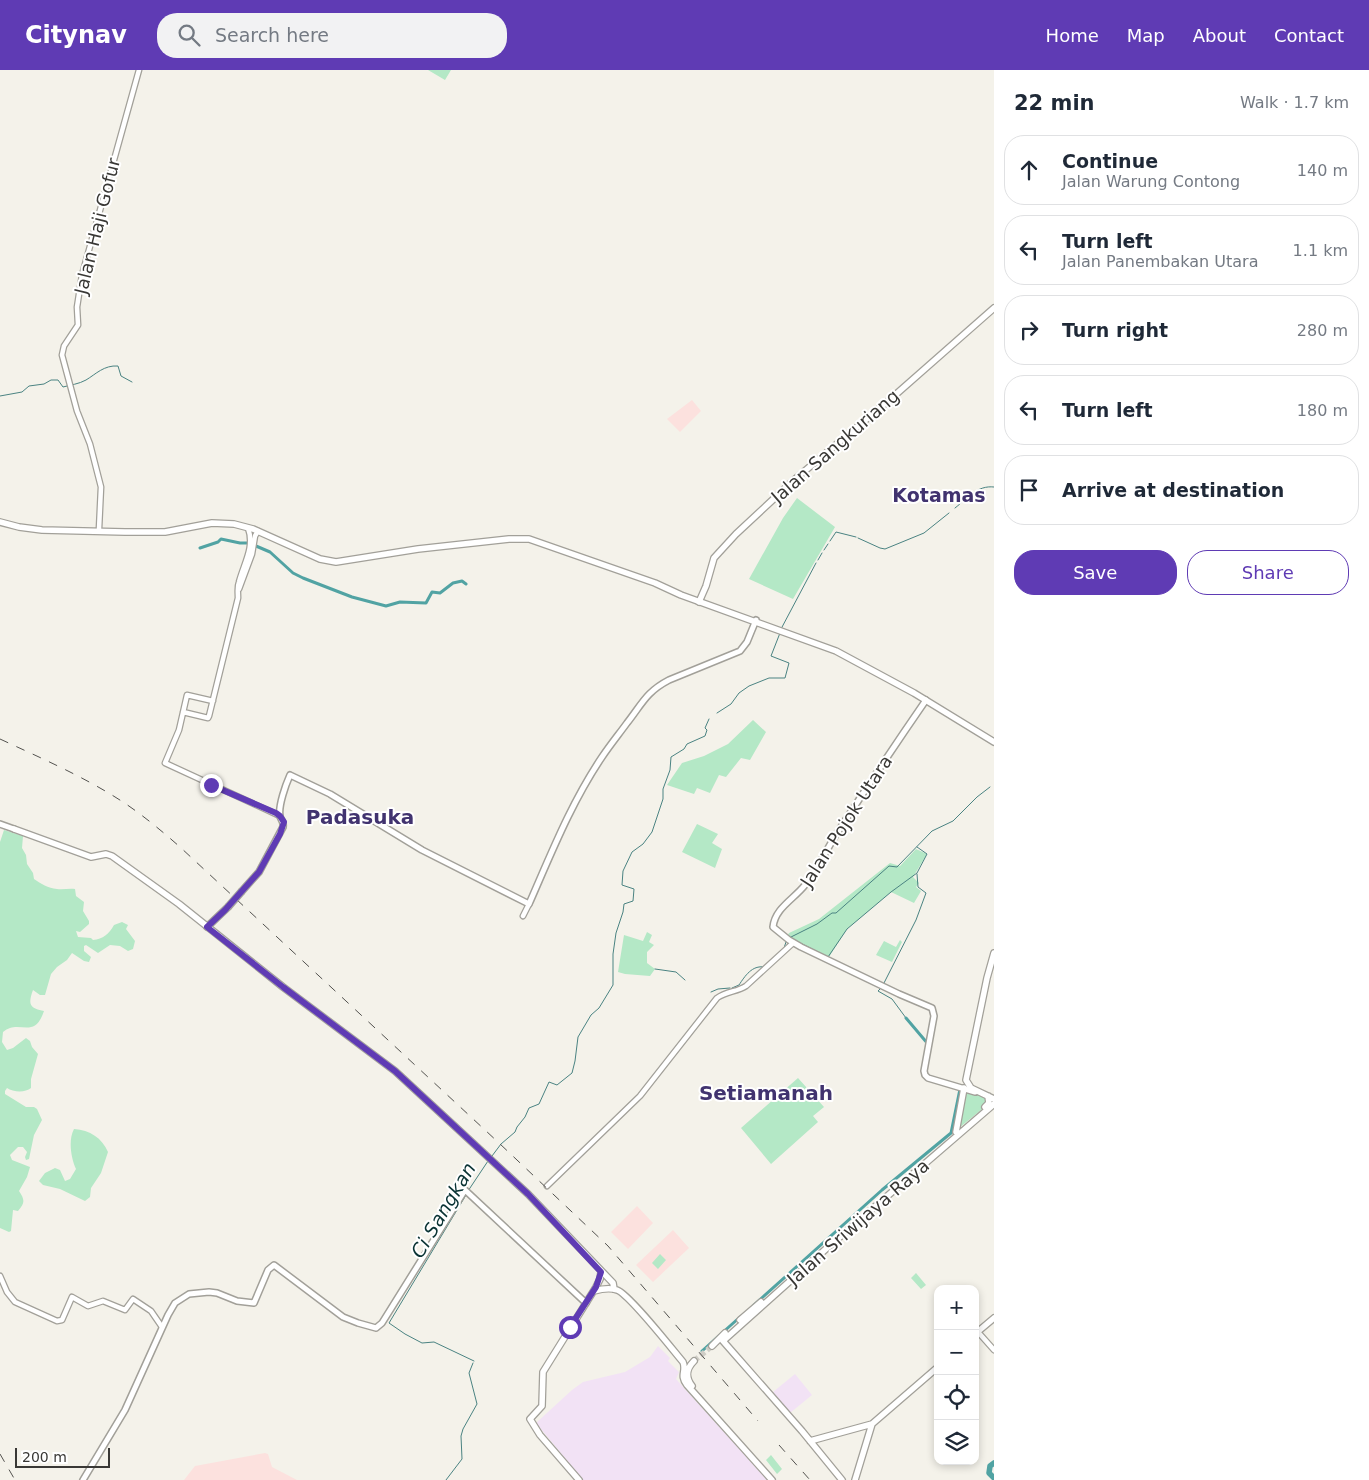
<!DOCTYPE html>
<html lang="en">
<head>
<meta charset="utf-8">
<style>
	:root { --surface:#fff; --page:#f2f2f3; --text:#1f2937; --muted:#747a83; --line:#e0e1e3; --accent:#5f3bb4 }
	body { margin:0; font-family:"DejaVu Sans",sans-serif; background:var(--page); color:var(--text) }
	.controls { position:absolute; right:15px; bottom:15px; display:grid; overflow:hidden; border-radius:10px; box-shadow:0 2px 8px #0003 }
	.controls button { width:45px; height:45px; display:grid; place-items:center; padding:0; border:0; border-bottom:1px solid var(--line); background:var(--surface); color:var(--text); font:25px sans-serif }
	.scale { position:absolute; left:15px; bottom:12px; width:95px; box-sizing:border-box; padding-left:5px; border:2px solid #393835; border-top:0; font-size:14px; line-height:18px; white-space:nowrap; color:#393835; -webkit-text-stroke:4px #fff; paint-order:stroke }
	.stop { position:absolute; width:15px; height:15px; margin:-11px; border:4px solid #5f3bb4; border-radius:50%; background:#fff }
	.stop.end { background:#5f3bb4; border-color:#fff; box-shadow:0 1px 5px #0008 }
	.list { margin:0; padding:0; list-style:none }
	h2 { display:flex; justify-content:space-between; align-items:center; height:65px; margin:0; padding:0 20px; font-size:21px }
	h2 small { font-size:16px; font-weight:400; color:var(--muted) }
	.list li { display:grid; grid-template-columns:32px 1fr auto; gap:15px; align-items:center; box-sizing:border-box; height:70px; margin:0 10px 10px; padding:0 10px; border:1px solid var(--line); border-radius:20px }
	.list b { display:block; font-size:19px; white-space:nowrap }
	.list p { margin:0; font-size:16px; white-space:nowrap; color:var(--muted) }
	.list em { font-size:16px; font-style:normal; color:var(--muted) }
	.actions { display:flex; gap:10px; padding:15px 20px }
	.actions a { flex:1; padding:11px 0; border:1px solid var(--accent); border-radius:20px; text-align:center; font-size:18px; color:var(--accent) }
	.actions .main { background:var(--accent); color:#fff }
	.icon { flex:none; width:28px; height:28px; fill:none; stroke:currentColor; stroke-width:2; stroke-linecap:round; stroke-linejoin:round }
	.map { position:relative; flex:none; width:994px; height:1410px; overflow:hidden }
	header { display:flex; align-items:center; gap:30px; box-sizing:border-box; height:70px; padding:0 25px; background:var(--accent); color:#fff }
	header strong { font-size:24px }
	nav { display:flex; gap:28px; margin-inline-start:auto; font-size:18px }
	.search { width:350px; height:45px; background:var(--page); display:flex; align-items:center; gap:12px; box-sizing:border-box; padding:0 18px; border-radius:20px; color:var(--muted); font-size:19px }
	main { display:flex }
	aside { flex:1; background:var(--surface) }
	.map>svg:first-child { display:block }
	.education { fill:#fce1de }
	.medical { fill:#f2e2f5 }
	.green { fill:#b4e8c6 }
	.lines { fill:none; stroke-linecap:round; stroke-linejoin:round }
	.stream { stroke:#4a8382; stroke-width:1 }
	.canal { stroke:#51a3a3; stroke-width:3 }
	.river { stroke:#51a3a3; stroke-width:5.5 }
	.primary-tunnel { stroke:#cfcdc6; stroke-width:5.5; stroke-dasharray:5.5 3; stroke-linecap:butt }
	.tertiary-casing { stroke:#a2a099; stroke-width:7 }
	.secondary-casing { stroke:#a2a099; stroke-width:8 }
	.primary-casing { stroke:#a2a099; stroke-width:8 }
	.trunk-casing { stroke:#a2a099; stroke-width:8 }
	.tertiary { stroke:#fff; stroke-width:4.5 }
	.secondary { stroke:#fff; stroke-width:5 }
	.primary { stroke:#fff; stroke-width:5.5 }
	.trunk { stroke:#fff; stroke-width:5.5 }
	.rail { stroke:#53524f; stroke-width:1; stroke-dasharray:9 9; stroke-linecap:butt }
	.secondary-bridge-casing { stroke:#a2a099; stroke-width:8; stroke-linecap:butt }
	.secondary-bridge { stroke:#fff; stroke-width:5 }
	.route { stroke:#5f3bb4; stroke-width:6 }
	.labels { text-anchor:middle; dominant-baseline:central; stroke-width:4; stroke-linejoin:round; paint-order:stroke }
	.street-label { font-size:18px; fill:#393835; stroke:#fff }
	.neighbourhood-label { font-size:19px; font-weight:bold; fill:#41336f; stroke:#fff }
	.water-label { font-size:19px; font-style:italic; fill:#0a3334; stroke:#fff }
	.quarter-label { font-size:20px; font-weight:bold; fill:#41336f; stroke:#fff }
</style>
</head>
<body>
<header>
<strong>Citynav</strong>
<div class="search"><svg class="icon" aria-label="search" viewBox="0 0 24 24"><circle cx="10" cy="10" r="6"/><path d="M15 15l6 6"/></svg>Search here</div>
<nav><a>Home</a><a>Map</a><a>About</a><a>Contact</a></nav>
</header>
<main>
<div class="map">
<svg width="994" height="1410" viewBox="0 0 994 1410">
	<rect width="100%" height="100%" fill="#f4f2ea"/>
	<path class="education" d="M 692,330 L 701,341 L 680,362 L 667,349 Z
		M 637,1136 L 653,1153 L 628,1179 L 611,1162 Z
		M 673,1160 L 689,1178 L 653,1212 L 636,1195 Z
		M 265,1383 L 268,1384 L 272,1397 L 297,1410 L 184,1410 L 195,1396 Z"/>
	<path class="medical" d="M 658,1276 L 670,1288 L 668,1291 L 679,1302 L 676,1309 L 767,1410 L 583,1410 L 536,1353 L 572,1320 L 583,1312 L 625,1302 L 650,1287 Z
		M 795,1304 L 812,1325 L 790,1343 L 773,1322 Z"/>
	<path class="green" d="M 428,0 L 451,0 L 445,10 Z
		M 797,428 L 835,457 L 793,529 L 749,509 L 783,448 Z
		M 753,650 L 766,662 L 750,690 L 741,688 L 726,707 L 719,705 L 710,723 L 697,718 L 694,724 L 667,715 L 682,693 L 704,686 L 728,674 Z
		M 697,754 L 718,764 L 712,773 L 722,779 L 715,798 L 682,782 Z
		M 4,760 L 23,766 L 22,778 L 26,785 L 27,794 L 33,803 L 34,809 C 41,814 48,818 57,819 C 63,820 69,818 75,819 L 76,826 L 84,832 L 83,841 L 89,851 L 89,854 L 80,862 L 76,861 L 78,867 L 91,868 L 93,870 C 103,869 109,864 114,855 L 122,852 L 128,855 L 126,859 L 135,871 L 133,879 L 128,881 L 120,876 L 110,875 L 98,883 L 86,875 L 84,876 L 84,881 L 91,887 L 89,892 L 84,891 L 72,883 L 67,890 L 57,897 L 51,904 L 45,925 L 40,925 L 33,920 C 28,934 29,938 44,941 C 34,971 19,948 3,962 L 2,972 L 7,980 L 13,978 L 26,968 L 30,971 L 32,977 L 38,984 L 31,1009 L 31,1018 C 25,1023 13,1022 7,1018 L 5,1021 L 5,1024 L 26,1037 L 34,1037 L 37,1039 L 42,1050 L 34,1065 L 29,1089 L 26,1090 L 25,1087 L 27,1082 L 23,1077 L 18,1077 L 10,1085 L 12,1090 L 30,1097 L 27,1107 L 19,1121 C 25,1130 25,1133 18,1141 L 13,1140 L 11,1161 L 9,1162 L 0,1158 L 0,772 Z
		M 916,779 L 927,784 L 913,807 L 919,813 L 916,817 L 921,821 L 914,833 L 891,822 L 847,859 L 829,887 L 787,867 L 789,863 L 819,849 L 890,793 L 900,796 Z
		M 647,862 L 652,865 L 649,872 L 654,875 L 647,882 L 647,893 L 655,899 L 650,906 L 625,904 L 618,902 L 624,865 L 643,871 Z
		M 900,870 L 902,872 L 892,892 L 876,885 L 884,871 L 896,877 Z
		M 798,1008 L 824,1037 L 813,1046 L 818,1052 L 771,1094 L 741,1058 Z
		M 967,1020 L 974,1021 L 992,1031 L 959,1058 Z
		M 74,1059 C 90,1060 102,1068 108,1082 L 101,1103 L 91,1118 L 90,1127 L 85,1131 L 60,1119 L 43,1115 L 39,1111 L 45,1103 L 55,1098 L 60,1100 L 65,1111 L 70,1109 L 76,1099 C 71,1088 68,1070 74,1059 Z
		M 660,1184 L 666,1190 L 658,1199 L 652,1193 Z
		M 916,1203 L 926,1215 L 921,1219 L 911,1208 Z
		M 771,1385 L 782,1399 L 777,1404 L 766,1390 Z"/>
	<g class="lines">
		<path class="stream" d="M 0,326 L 22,322 L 29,316 L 44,314 L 51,310 L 58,310 L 63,317 C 70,315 79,314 86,310 C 96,304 104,295 118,296 L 121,306 L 132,312
			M 955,438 C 968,428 977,415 994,417
			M 858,468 L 880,478 L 885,479 L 924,463 L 949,443
			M 830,471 L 836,462 L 856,467
			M 824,480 L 828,474
			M 818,490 L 822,483
			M 781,559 L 816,493
			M 717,643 L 731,634 L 739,623 L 749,616 L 769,608 L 785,608 L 789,593 L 771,586 L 780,563
			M 789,868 L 817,854 L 832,843 L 836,843 L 889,796 L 897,797 L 932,761 L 953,751 L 977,727 L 990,717
			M 798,872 L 828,887 L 847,859 L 891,822 L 917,803 L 927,784 L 917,777
			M 778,884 L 784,878 L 786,872
			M 655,899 L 676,902 L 685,910
			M 884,913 L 916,850 L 926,823 L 918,817 L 917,804
			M 882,917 L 878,921 L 892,929 L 906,948
			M 732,918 L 739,915 C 745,906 752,895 764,897
			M 711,922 L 718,919 L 730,918
			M 492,1086 L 501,1074 L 515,1062 L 517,1057 L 525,1047 L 529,1038 L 539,1034 L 549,1012 L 557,1015 L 572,1003 L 575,991 L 578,967 L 591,945 L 599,938 L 613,915 L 613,884 L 616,863 L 623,842 L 624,834 L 633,831 L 634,819 L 622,815 L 623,801 L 632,782 L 643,774 L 652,762 L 663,729 L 663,719 L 670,700 L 671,687 L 684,679 L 687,674 L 705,666 L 707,660 L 705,658 L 709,649
			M 468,1121 L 488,1091
			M 466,1125 L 389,1253 L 405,1264 L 422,1273 L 434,1272 L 474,1291
			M 446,1410 L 462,1389 L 461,1366 L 463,1359 L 477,1334 L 469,1303 L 473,1293"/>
		<path class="canal" d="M 256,476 L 270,482 L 293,503 L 303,508 L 352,527 L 386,536 L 400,532 L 426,533 L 432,522 L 440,523 L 453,513 L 462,511 L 466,514
			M 200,478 L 218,472 L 221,469 L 240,473 L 249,473
			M 906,948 L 928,974
			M 754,1235 L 882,1120 L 951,1063 L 960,1019
			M 702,1281 L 740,1247"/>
		<path class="river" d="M 994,1393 L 990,1396 L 989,1403 L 994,1408"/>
		<path class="primary-tunnel" d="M 694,1291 L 712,1276"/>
		<g class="tertiary-casing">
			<path id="tertiary" d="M 99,459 L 101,417 L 90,374 L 77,341 L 62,285 L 64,276 L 78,255 L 77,237 L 82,205 L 139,0
				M 239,519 L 252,484 L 255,466 L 258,461
				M 213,631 L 187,625 L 179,660 L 165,693 L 280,746
				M 183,642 L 208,648 L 209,646 L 238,528 C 238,522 237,517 239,512 C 244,493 255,477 248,458
				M 523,846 L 529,834
				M 547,1116 L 640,1026 L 717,928 C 727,921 737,922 746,916 L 793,873
				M 0,1206 L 7,1222 L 15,1232 L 57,1251 L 62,1250 L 72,1227 L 88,1236 L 103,1231 L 125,1240 L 133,1229 L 151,1241 L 162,1257
				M 978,1262 L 994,1280"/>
		</g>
		<g class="secondary-casing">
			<path id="secondary" d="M 926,630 C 897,672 869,714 841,757 C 828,776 819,797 805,815 C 794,829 775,838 773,857 L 789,870 L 801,877 L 899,924 L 932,938 L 934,946 L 924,1001 L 925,1005 L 928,1008 L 975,1022
				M 0,754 L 14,759
				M 242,821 L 259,802 L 283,757 C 284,751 281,751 280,746 C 278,736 286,714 290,705 L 330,724 L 422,780 L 529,834 C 551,784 571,733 602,687 C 610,675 619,664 627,653 C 642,634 646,622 669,610 L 740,581 L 747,572 L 756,550
				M 207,857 L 228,837
				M 83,1410 L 125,1340 L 168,1245 L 175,1233 L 189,1224 L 209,1222 L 217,1223 L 237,1231 L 254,1233 L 268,1200 L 274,1195 L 343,1247 L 358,1253 L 376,1258 L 382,1253 L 465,1120 L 586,1233"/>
		</g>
		<g class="primary-casing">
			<path id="primary" d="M 699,532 L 706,516 L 714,488 L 736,464 L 794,410 L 894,326 L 994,238
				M 14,759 L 91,787 L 106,784 L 112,786 L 179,834 L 283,917 L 395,1001 L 528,1124 L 613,1213 L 614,1219
				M 994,883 L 987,908 L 966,1010 L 971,1018 L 994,1029
				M 985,1037 L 989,1033 L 988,1026
				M 956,1062 L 964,1018
				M 594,1221 C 601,1219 609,1217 617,1220 C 629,1224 672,1279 683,1292 C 687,1301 679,1305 687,1315 L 772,1410
				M 740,1250 L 761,1232
				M 975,1264 L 994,1248
				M 712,1276 L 725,1263
				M 692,1316 C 685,1307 686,1299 694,1291
				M 810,1371 L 872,1354
				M 579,1410 L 540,1365 L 530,1349 L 542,1336 L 543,1302 L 596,1217 L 600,1209 L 601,1202
				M 842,1410 L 802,1361 L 723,1271 L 827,1178 L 994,1034
				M 855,1410 L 872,1354 L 938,1297"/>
		</g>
		<g class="trunk-casing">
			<path id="trunk" d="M 0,452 L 19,457 L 42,460 L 125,462 L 165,462 L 212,453 L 234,454 L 253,459 L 320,489 L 336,492 L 418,479 L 509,469 L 529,469 L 655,513 L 681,525 L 836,581 L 914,623 L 994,672"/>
		</g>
		<use href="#tertiary" class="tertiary"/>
		<use href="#secondary" class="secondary"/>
		<use href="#primary" class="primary"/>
		<use href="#trunk" class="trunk"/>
		<path class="rail" d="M 0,669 C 43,689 87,708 126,734 C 145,747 163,762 180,777 L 499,1073 L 608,1176 L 758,1351
			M 779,1375 L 810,1410
			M 0,1384 L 15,1410"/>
		<g class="secondary-bridge-casing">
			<path id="secondary-bridge" d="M 228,837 L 242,821"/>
		</g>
		<use href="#secondary-bridge" class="secondary-bridge"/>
	</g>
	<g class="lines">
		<path class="route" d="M 211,715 L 276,743 L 280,746 L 284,752 L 280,764 L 259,802 L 225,840 L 207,857 L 283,917 L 395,1001 L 528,1124 L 601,1202 L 596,1217 L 570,1257"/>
	</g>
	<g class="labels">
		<g class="street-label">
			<text transform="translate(97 156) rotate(-76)">Jalan Haji Gofur</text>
			<text transform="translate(835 376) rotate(-41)">Jalan Sangkuriang</text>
			<text transform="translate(846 751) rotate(-57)">Jalan Pojok Utara</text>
			<text transform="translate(858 1152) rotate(-41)">Jalan Sriwijaya Raya</text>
		</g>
		<g class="neighbourhood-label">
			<text x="939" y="425">Kotamas</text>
		</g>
		<g class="water-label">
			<text transform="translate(443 1140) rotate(-59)">Ci Sangkan</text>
		</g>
		<g class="quarter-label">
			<text x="360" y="747">Padasuka</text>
			<text x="766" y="1023">Setiamanah</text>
		</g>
	</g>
</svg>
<div class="controls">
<button>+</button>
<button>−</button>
<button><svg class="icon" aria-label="locate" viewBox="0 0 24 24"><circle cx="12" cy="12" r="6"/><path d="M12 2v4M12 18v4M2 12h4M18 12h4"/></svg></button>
<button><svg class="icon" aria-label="layers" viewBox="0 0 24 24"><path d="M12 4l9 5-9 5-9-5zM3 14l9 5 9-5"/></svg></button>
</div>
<div class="scale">200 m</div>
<div class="stop" style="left:570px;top:1257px"></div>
<div class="stop end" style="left:211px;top:715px"></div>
</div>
<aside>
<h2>22 min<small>Walk · 1.7 km</small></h2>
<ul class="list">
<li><svg class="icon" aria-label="ahead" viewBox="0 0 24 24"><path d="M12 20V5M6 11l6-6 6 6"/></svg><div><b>Continue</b><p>Jalan Warung Contong</p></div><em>140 m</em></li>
<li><svg class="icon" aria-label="left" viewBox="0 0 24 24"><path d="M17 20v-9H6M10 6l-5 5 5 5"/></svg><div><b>Turn left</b><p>Jalan Panembakan Utara</p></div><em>1.1 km</em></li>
<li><svg class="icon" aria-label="right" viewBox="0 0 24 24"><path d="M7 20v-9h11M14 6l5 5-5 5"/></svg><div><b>Turn right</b></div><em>280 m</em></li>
<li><svg class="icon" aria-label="left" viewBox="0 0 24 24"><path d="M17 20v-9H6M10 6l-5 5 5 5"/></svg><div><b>Turn left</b></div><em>180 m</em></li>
<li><svg class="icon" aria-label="arrive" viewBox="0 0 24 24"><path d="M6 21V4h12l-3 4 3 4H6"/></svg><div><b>Arrive at destination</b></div></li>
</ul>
<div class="actions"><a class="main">Save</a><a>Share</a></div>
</aside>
</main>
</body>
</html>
